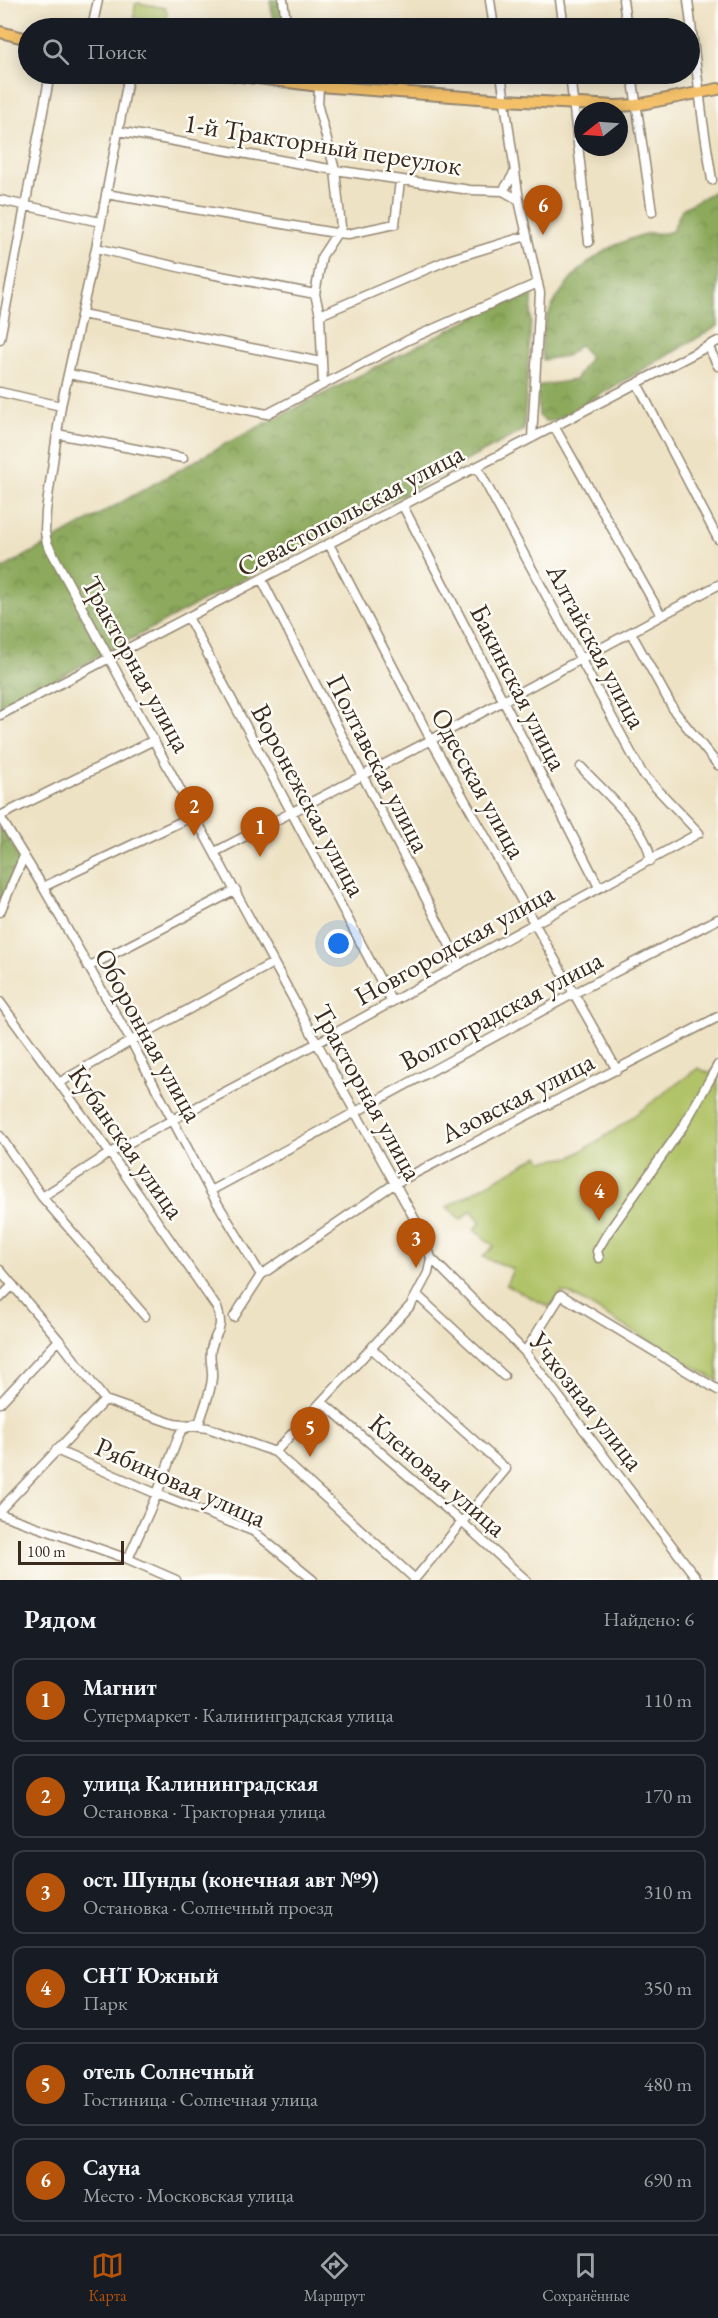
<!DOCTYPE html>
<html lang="ru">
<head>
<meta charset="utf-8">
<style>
	:root { --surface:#171b24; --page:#242831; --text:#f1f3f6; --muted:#9ea1a6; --line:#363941; --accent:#b45309 }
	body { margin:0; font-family:"EB Garamond",serif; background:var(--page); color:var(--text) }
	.compass { position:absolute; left:574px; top:102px; width:54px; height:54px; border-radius:50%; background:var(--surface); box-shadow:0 3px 15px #0003; rotate:253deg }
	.scale { position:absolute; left:18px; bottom:15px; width:106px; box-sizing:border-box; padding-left:6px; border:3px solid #3b2a1e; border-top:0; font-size:16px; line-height:21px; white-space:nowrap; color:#3b2a1e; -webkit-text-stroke:4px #fdfcf7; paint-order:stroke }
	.you { position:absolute; left:339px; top:944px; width:21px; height:21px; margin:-15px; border:4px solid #fff; border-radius:50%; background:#1a73e8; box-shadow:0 0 0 9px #1a73e833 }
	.badge { display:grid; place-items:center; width:39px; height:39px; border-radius:50%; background:var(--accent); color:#fff; font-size:20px; font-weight:700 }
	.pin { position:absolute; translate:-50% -50px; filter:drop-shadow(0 2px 3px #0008) }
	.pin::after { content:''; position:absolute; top:32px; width:21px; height:18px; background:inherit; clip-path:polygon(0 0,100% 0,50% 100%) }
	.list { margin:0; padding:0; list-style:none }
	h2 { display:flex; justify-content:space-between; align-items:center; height:78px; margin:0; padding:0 24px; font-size:26px }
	h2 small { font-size:20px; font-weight:400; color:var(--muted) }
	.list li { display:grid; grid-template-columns:39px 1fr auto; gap:18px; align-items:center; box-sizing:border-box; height:84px; margin:0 12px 12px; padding:0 12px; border:2px solid var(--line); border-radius:12px }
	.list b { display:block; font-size:22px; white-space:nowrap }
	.list p { margin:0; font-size:20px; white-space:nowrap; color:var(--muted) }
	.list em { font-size:20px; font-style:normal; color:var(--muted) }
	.icon { flex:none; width:33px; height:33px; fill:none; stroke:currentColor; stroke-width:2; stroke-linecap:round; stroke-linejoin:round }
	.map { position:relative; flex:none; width:718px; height:1580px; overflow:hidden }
	.search { position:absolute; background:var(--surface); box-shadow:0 3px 15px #0003; left:18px; right:18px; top:18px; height:66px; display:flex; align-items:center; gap:15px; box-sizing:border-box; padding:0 21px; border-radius:33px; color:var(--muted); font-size:22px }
	.sheet { height:654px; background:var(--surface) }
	nav { display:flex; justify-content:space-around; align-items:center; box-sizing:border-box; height:84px; border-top:2px solid var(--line); background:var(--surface); font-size:16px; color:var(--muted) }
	nav a { display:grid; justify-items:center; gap:3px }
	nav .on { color:var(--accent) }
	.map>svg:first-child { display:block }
	.forest { fill:url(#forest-crowns); stroke:#646a3d; stroke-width:1.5 }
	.garden { fill:#b1c367; stroke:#767642; stroke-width:1.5 }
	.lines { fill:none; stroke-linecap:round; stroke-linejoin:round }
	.minor-casing { stroke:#948671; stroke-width:11 }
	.major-casing { stroke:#948671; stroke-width:14 }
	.minor { stroke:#fff; stroke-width:8 }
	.major { stroke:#f4c16a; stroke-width:10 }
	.labels { text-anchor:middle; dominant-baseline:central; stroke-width:5; stroke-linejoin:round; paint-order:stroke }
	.street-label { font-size:27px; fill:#3b2a1e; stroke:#fdfcf7 }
</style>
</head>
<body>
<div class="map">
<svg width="718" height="1580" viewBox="0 0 718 1580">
	<defs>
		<pattern id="forest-crowns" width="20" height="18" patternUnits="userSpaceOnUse" patternTransform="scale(1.5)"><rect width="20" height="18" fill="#8ca95c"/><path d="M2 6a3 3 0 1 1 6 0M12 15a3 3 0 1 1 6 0" fill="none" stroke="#748a4b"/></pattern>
	</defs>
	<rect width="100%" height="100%" fill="#fdfcf7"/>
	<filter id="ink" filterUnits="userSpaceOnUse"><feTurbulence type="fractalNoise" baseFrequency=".0167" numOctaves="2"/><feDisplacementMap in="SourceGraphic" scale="12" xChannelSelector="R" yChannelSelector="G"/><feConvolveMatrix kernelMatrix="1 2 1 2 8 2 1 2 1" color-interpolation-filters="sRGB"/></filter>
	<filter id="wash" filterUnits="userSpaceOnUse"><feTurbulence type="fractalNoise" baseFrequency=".008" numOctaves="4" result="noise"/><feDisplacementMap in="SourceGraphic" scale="24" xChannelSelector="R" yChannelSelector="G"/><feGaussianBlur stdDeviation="1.35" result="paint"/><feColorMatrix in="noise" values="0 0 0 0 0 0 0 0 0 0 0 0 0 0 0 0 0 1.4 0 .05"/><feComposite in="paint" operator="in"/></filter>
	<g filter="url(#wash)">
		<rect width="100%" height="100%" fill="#eee2c4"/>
		<path class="forest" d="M 270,0 L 281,0 L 283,28 L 274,28 Z
			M 718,189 L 718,326 L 565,415 L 553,421 L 545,421 L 539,416 L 537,386 L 575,380 L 590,357 L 580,345 L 566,356 L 543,360 C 533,312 579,259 623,242 C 631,239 642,234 650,233 C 659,233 663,235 672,231 L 682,209 Z
			M 533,287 L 524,430 L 0,709 L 0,570 L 229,442 Z
			M 0,822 L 20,861 L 0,905 Z"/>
		<path class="garden" d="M 138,3 L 165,8 L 167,12 L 166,21 L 162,23 L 134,18 L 135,5 Z
			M 718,1061 L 718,1381 L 570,1294 L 562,1292 L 549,1307 L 506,1285 L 513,1269 L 483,1257 L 494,1246 L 474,1230 L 481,1222 L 471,1210 L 461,1220 L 447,1207 L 538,1156 L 543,1161 L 572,1157 L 612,1132 L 698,1068 L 711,1074 Z"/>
	</g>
	<g filter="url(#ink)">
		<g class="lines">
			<g class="minor-casing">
				<path id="minor" d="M 283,0 L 287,28
					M 490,0 L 494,28
					M 560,0 L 564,28
					M 623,0 L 627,28
					M 688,0 L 703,122 L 712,180
					M 92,28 L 98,0
					M 129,74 L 96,248 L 61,406 L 46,511 L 45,532 L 47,543 L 317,1043 L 424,1236 L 431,1258 L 428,1273 L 411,1305 L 275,1452
					M 501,74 L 519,200 L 540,293 L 532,438
					M 570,74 L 589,242
					M 632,74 L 652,212
					M 319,86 L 318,107 L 335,170 L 341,227 L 322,256 L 315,294 L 320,315 L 323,384
					M 118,131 L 335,170 L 470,190 L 503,191 L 519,200
					M 503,191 L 515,172
					M 106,194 L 335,233 L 348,234 L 395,224 L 400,180
					M 0,200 L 100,222
					M 96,248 L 195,271 L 315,294
					M 82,314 L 321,362
					M 320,315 L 448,260 L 526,236
					M 0,339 L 50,74
					M 708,346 L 718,366
					M 69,374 L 267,414 L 408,340 L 538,283
					M 637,383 L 718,539
					M 0,392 L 61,406
					M 554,426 L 661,615
					M 57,434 L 183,458
					M 403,506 L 599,887
					M 329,544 L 431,740 L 617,1070
					M 262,580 L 460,965
					M 189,619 L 392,1002
					M 631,633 L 675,712 L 718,765
					M 0,715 L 718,341
					M 581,767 C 601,789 651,831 650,861
					M 0,816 L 154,740
					M 0,817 L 43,887 L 131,1041 L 210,1191 L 261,1275
					M 215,852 L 431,740 L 718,585
					M 43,887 L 195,815
					M 0,912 L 24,856
					M 88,967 L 236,890
					M 0,1002 L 110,1153 L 217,1308 C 225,1331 215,1331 211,1349 C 209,1359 213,1369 212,1378 C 211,1392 204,1407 200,1421 L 182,1430 L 179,1435 L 157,1494 L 128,1559
					M 59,1083 L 131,1041 L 273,963
					M 0,1136 L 42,1197 L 145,1316
					M 210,1191 L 573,994 L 718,919
					M 42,1197 L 110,1153 L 317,1043 L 699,833 L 642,773 L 477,467
					M 431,1258 L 525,1352 L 698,1580
					M 599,1258 L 597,1251 L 607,1234 L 684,1125 L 718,1065
					M 0,1270 L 59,1340 L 105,1400 L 174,1424 L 208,1428 L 275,1452 L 415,1579
					M 417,1295 L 504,1376
					M 0,1298 L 13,1285
					M 234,1317 L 261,1275 L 394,1184 L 718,1017
					M 372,1349 L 506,1469 L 414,1580
					M 525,1352 L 561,1295 L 718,1390
					M 322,1402 L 462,1522 L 526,1580
					M 0,1403 L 59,1340
					M 56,1450 L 157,1494 L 253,1531 L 313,1580
					M 0,1510 L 105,1400
					M 0,1514 L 128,1559 L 176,1580"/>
			</g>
			<g class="major-casing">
				<path id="major" d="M 0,32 L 28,39
					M 225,74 L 319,86 L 505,100 L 616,106 L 636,105 L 718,89"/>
			</g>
			<use href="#minor" class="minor"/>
			<use href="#major" class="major"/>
		</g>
	</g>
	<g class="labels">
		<g class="street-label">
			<text transform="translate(323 144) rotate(9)">1-й Тракторный переулок</text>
			<text transform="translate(350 510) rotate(-28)">Севастопольская улица</text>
			<text transform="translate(597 646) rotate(62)">Алтайская улица</text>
			<text transform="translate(137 664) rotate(61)">Тракторная улица</text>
			<text transform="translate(519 687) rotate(63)">Бакинская улица</text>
			<text transform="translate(379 763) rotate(63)">Полтавская улица</text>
			<text transform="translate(479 783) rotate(61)">Одесская улица</text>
			<text transform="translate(309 800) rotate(62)">Воронежская улица</text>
			<text transform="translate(454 944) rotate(-29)">Новгородская улица</text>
			<text transform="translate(501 1010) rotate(-28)">Волгоградская улица</text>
			<text transform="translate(149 1035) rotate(61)">Оборонная улица</text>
			<text transform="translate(368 1092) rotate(61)">Тракторная улица</text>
			<text transform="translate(517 1097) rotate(-27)">Азовская улица</text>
			<text transform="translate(127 1142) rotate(55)">Кубанская улица</text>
			<text transform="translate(587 1401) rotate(52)">Учхозная улица</text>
			<text transform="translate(438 1475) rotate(41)">Кленовая улица</text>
			<text transform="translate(181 1482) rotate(24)">Рябиновая улица</text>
		</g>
	</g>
</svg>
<svg class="compass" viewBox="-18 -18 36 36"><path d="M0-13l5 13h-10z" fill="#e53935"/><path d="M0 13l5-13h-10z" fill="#9ea1a6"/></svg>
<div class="scale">100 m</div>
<div class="you"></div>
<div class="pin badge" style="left:260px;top:857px">1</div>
<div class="pin badge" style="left:194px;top:836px">2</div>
<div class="pin badge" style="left:416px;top:1268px">3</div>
<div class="pin badge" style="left:599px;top:1221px">4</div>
<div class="pin badge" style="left:310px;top:1457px">5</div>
<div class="pin badge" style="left:543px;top:235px">6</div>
<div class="search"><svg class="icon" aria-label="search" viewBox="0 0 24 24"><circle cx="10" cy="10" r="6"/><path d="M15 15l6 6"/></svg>Поиск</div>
</div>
<section class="sheet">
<h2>Рядом<small>Найдено: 6</small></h2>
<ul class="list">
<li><span class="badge">1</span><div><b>Магнит</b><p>Супермаркет · Калининградская улица</p></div><em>110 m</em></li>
<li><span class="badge">2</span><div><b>улица Калининградская</b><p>Остановка · Тракторная улица</p></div><em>170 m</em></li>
<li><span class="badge">3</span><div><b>ост. Шунды (конечная авт №9)</b><p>Остановка · Солнечный проезд</p></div><em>310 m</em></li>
<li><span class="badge">4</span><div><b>СНТ Южный</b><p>Парк</p></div><em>350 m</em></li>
<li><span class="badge">5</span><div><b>отель Солнечный</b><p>Гостиница · Солнечная улица</p></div><em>480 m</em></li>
<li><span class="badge">6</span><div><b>Сауна</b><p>Место · Московская улица</p></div><em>690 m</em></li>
</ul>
</section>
<nav>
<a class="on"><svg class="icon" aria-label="map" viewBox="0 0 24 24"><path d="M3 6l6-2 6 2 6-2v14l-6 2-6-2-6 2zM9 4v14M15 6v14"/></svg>Карта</a>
<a><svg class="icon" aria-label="directions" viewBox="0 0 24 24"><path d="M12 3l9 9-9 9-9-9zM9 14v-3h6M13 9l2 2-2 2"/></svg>Маршрут</a>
<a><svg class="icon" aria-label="saved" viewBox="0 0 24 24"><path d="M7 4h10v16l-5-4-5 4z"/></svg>Сохранённые</a>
</nav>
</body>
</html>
